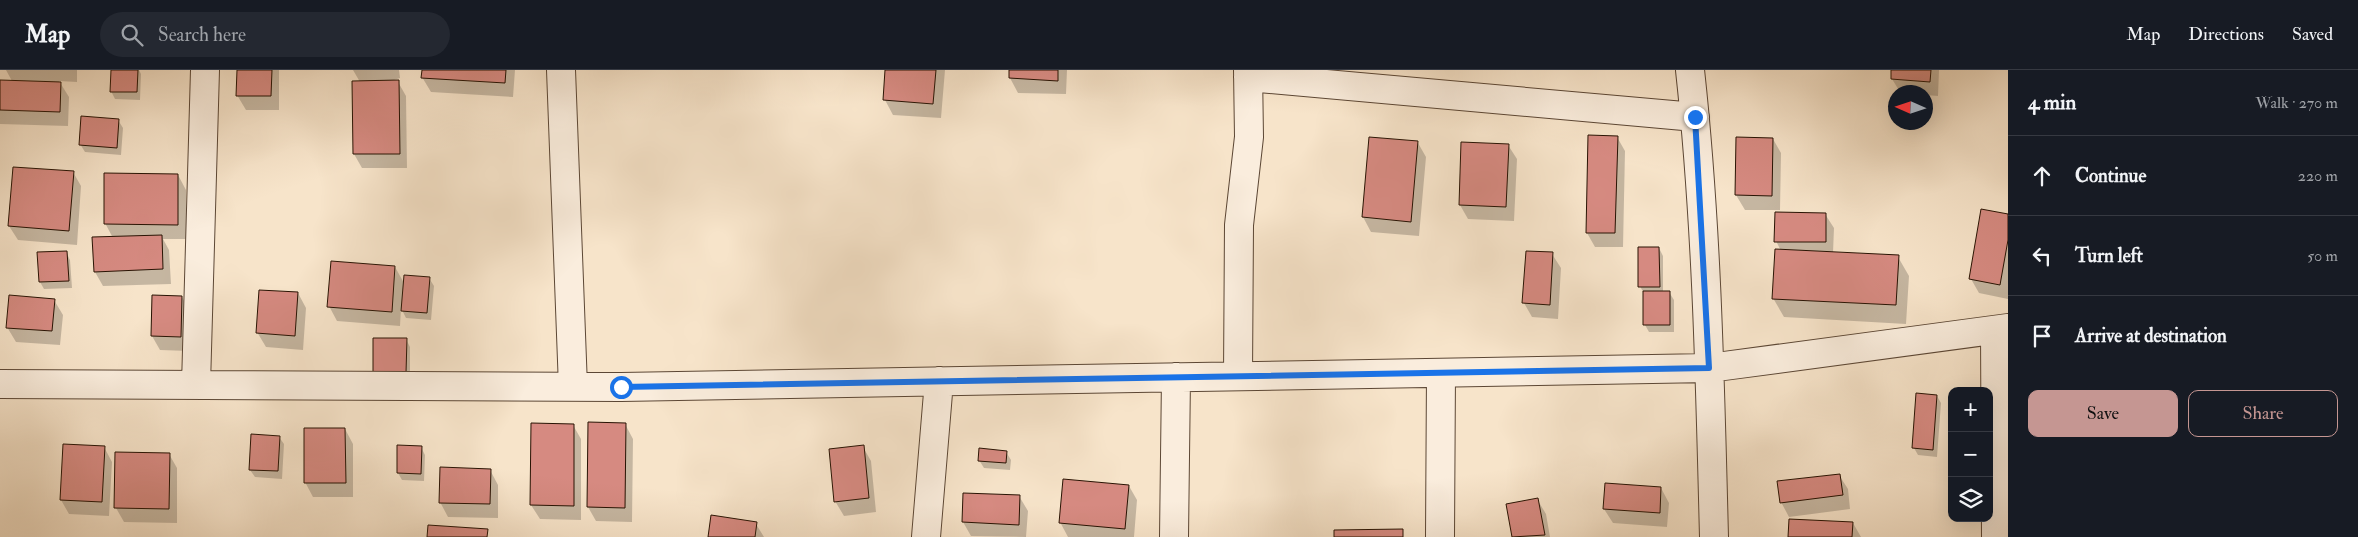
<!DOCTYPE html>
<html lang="en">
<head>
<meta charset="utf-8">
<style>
	:root { --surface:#171b24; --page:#242831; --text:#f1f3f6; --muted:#9ea1a6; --line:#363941; --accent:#c59692 }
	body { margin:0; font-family:"IM FELL Double Pica",serif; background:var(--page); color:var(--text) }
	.controls { position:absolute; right:15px; bottom:15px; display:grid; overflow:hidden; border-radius:10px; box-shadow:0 5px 20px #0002 }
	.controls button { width:45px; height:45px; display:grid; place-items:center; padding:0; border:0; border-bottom:1px solid var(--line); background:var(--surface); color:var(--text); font:25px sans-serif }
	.compass { position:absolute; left:1888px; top:15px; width:45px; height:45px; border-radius:50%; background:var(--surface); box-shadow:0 5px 20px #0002; rotate:273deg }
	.stop { position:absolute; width:15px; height:15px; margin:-11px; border:4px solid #1a73e8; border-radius:50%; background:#fff }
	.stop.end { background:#1a73e8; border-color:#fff; box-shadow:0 1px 5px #0008 }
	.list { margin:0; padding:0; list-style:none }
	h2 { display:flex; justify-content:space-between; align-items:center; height:65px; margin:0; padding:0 20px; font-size:21px }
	h2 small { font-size:16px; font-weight:400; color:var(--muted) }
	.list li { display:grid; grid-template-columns:32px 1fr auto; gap:15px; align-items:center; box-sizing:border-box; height:80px; padding:0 20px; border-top:1px solid var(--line) }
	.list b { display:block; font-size:19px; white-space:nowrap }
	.list em { font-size:16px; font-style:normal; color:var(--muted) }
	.actions { display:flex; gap:10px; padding:15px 20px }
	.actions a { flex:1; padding:11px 0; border:1px solid var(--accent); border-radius:10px; text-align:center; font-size:18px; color:var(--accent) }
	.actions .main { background:var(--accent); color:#111 }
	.icon { flex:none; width:28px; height:28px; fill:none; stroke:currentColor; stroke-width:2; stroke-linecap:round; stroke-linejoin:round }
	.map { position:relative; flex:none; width:2008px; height:467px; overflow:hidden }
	header { display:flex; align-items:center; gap:30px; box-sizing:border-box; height:70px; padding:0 25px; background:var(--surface); border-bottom:1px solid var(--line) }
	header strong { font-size:24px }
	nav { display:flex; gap:28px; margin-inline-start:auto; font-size:18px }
	.search { width:350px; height:45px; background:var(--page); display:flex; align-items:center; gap:12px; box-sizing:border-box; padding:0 18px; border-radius:28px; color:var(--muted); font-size:19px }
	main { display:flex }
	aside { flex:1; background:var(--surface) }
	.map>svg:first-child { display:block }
	.shadow { fill:#0003 }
	.building { fill:#d68a81; stroke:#281303 }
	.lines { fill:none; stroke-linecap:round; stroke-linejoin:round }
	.street-casing { stroke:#5c4735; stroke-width:30 }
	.street { stroke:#faeddd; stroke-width:28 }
	.route { stroke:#1a73e8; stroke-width:6 }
</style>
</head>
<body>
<header>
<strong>Map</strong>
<div class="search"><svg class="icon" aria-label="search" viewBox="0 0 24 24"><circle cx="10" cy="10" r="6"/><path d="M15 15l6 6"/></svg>Search here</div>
<nav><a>Map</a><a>Directions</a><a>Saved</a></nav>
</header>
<main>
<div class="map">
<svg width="2008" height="467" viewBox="0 0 2008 467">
	<rect width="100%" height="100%" fill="#f7e4ca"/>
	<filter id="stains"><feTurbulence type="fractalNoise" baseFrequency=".004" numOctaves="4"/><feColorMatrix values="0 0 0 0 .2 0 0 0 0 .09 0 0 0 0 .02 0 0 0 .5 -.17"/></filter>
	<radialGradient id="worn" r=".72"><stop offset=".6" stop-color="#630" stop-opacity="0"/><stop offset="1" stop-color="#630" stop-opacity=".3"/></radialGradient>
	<path class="shadow" d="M 6,0 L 77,0 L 77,12 L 59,11 L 69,27 L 68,56 L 0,54 L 0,11 L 12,11 Z
		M 112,0 L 139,0 L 141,4 L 140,30 L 115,29 L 111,21 Z
		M 238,0 L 279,0 L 279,40 L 246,40 L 237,25 Z
		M 353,0 L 399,0 L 400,8 L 388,12 L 398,12 L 406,26 L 407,98 L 362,98 L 354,84 L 360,12 Z
		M 423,0 L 515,0 L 513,27 L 431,22 L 422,7 Z
		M 887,0 L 945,0 L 941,48 L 893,45 L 885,30 Z
		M 1011,0 L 1067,0 L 1066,24 L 1018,23 L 1010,8 Z
		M 1892,0 L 1939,0 L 1938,26 L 1926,25 L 1926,22 L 1900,22 L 1892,9 Z
		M 118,50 L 123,58 L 121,85 L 85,82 L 80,74 Z
		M 1617,67 L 1625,81 L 1623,177 L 1595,177 L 1587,163 Z
		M 1370,69 L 1418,73 L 1426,87 L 1419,166 L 1371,162 L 1363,147 Z
		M 1737,69 L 1773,69 L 1781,83 L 1780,140 L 1745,140 L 1736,125 Z
		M 1462,73 L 1508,75 L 1517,89 L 1514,151 L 1468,149 L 1460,135 Z
		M 73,102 L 81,116 L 77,175 L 18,170 L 9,156 Z
		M 178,105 L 186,120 L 186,169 L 163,169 L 169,180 L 171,214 L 103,216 L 95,202 L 113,168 L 105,153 Z
		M 1825,144 L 1834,158 L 1833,183 L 1898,187 L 1909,206 L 1906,254 L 1784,247 L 1773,228 L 1781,181 L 1776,171 Z
		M 2008,146 L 2008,229 L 1979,223 L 1971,209 Z
		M 1659,178 L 1663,186 L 1663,222 L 1669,222 L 1674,230 L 1674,262 L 1649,262 L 1645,255 L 1644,224 L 1640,216 Z
		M 66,182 L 70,190 L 72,218 L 44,219 L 40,212 Z
		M 1552,184 L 1561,198 L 1558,249 L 1532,247 L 1524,233 Z
		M 395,197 L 404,213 L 429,208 L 434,216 L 431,250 L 406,248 L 401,238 L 400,256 L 337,251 L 329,236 Z
		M 298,223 L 306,238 L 303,280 L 266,277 L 257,262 Z
		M 153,226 L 182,227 L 190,242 L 189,281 L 160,280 L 152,266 Z
		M 54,230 L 63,245 L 60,275 L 16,272 L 7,257 Z
		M 374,269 L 406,269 L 410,277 L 410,310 L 374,302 Z
		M 1937,326 L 1941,333 L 1937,387 L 1918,385 L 1914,378 Z
		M 625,354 L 633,369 L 632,452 L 596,451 L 588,437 Z
		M 532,355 L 573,355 L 581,369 L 581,450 L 540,449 L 531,435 Z
		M 345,359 L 353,374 L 353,427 L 313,427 L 305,412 Z
		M 279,367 L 284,374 L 282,409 L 255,407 L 250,400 Z
		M 104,377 L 112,392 L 109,446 L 69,444 L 61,430 Z
		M 421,377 L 425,385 L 424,411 L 402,410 L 398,403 Z
		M 863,377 L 871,391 L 876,442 L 844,446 L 835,431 Z
		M 1006,382 L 1011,390 L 1010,400 L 984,398 L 979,390 Z
		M 169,384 L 177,398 L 177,453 L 124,452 L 116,438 Z
		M 490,400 L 498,415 L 498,448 L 448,447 L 440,432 Z
		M 1839,405 L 1848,419 L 1850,439 L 1789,447 L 1781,432 Z
		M 1129,416 L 1137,430 L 1134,467 L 1068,467 L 1060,452 Z
		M 1661,418 L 1669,433 L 1667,457 L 1613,453 L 1604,439 Z
		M 1019,426 L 1028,441 L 1026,467 L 971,466 L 963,452 Z
		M 1537,429 L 1546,444 L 1550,467 L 1513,467 L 1508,435 Z
		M 1853,453 L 1861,467 L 1789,467 Z
		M 756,454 L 764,467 L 709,467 Z"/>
	<path class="building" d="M 111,0 L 138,0 L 137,22 L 110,22 Z
		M 237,0 L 272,0 L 271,26 L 236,26 Z
		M 422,0 L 506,0 L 505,13 L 421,8 Z
		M 885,0 L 936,0 L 933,34 L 883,30 Z
		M 1009,0 L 1058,0 L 1058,11 L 1009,8 Z
		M 1891,0 L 1931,0 L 1930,12 L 1891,9 Z
		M 0,10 L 61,12 L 60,42 L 0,40 Z
		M 399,10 L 400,84 L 353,84 L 352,11 Z
		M 81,46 L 119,49 L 117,78 L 79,75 Z
		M 1588,65 L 1618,66 L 1615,163 L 1586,163 Z
		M 1369,67 L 1418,71 L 1411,152 L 1362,147 Z
		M 1736,67 L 1773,68 L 1772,126 L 1735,125 Z
		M 1461,72 L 1509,74 L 1506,137 L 1459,135 Z
		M 13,97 L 74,101 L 69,161 L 8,156 Z
		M 104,103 L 178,104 L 178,155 L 104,154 Z
		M 1981,139 L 2008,144 L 2008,170 L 2000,215 L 1969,209 Z
		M 1775,142 L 1826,143 L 1826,172 L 1774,172 Z
		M 162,165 L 163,199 L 94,202 L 92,167 Z
		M 1638,177 L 1659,177 L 1660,217 L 1638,217 Z
		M 1775,179 L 1899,185 L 1896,235 L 1772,229 Z
		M 67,181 L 69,211 L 39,212 L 37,182 Z
		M 1526,181 L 1553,182 L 1550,235 L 1522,233 Z
		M 331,191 L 395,196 L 392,242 L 327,237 Z
		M 404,205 L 430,207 L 427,243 L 401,241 Z
		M 259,220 L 298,222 L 295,266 L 256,263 Z
		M 1643,221 L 1670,221 L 1670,255 L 1643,255 Z
		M 9,225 L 55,229 L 52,261 L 6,258 Z
		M 152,225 L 182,226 L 181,267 L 151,266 Z
		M 373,268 L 407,268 L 406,303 L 373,302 Z
		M 1916,323 L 1937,325 L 1933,380 L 1912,378 Z
		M 588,352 L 626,353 L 625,438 L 587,437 Z
		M 531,353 L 574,354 L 574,436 L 530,435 Z
		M 304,358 L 345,358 L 346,413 L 304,413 Z
		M 251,364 L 280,366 L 278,401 L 249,400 Z
		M 63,374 L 105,376 L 102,432 L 60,430 Z
		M 397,375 L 422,376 L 421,404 L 397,403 Z
		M 864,375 L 869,428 L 834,432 L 829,379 Z
		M 979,378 L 1007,381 L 1006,393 L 978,391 Z
		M 115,382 L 170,383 L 169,439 L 114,438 Z
		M 440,397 L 491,399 L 490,434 L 439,433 Z
		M 1840,404 L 1843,425 L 1780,433 L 1777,411 Z
		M 1063,409 L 1129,415 L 1125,459 L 1059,453 Z
		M 1605,413 L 1661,417 L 1660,443 L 1603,439 Z
		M 963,423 L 1020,425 L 1019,455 L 962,452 Z
		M 1538,428 L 1545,465 L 1512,467 L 1506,434 Z
		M 711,445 L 757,452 L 755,467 L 708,467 Z
		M 1789,449 L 1853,452 L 1852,467 L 1788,467 Z
		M 428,455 L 488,459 L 487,467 L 427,467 Z
		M 1403,459 L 1403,467 L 1334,467 L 1334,460 Z"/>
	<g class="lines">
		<g class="street-casing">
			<path id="street" d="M 561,0 L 573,317
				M 1690,0 C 1707,155 1710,312 1714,467
				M 1248,7 L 1695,47
				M 1995,260 L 1996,467
				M 1238,306 L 1239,155 L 1249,67 L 1248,0
				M 0,314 L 621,317 L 1709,298 L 2008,258
				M 196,315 L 205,0
				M 926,467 L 939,311
				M 1174,467 L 1176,307
				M 1440,467 L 1441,303"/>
		</g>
		<use href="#street" class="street"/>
	</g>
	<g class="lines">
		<path class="route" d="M 621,317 L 1709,298 L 1695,47"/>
	</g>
	<rect width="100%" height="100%" filter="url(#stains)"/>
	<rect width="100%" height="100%" fill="url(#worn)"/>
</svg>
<div class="controls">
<button>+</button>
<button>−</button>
<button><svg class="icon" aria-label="layers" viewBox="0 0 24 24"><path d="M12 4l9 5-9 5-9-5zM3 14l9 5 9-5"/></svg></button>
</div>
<svg class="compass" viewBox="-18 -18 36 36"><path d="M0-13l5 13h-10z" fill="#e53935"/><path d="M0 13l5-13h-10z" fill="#9ea1a6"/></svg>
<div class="stop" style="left:621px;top:317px"></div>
<div class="stop end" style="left:1695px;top:47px"></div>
</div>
<aside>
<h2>4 min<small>Walk · 270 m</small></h2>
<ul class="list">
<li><svg class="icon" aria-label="ahead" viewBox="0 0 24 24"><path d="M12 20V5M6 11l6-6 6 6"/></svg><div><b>Continue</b></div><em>220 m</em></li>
<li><svg class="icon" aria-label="left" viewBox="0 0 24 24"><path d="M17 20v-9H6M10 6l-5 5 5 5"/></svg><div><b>Turn left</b></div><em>50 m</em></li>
<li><svg class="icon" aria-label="arrive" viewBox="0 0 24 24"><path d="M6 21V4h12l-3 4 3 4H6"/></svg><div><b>Arrive at destination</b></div></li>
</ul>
<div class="actions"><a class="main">Save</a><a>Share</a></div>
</aside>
</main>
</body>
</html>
